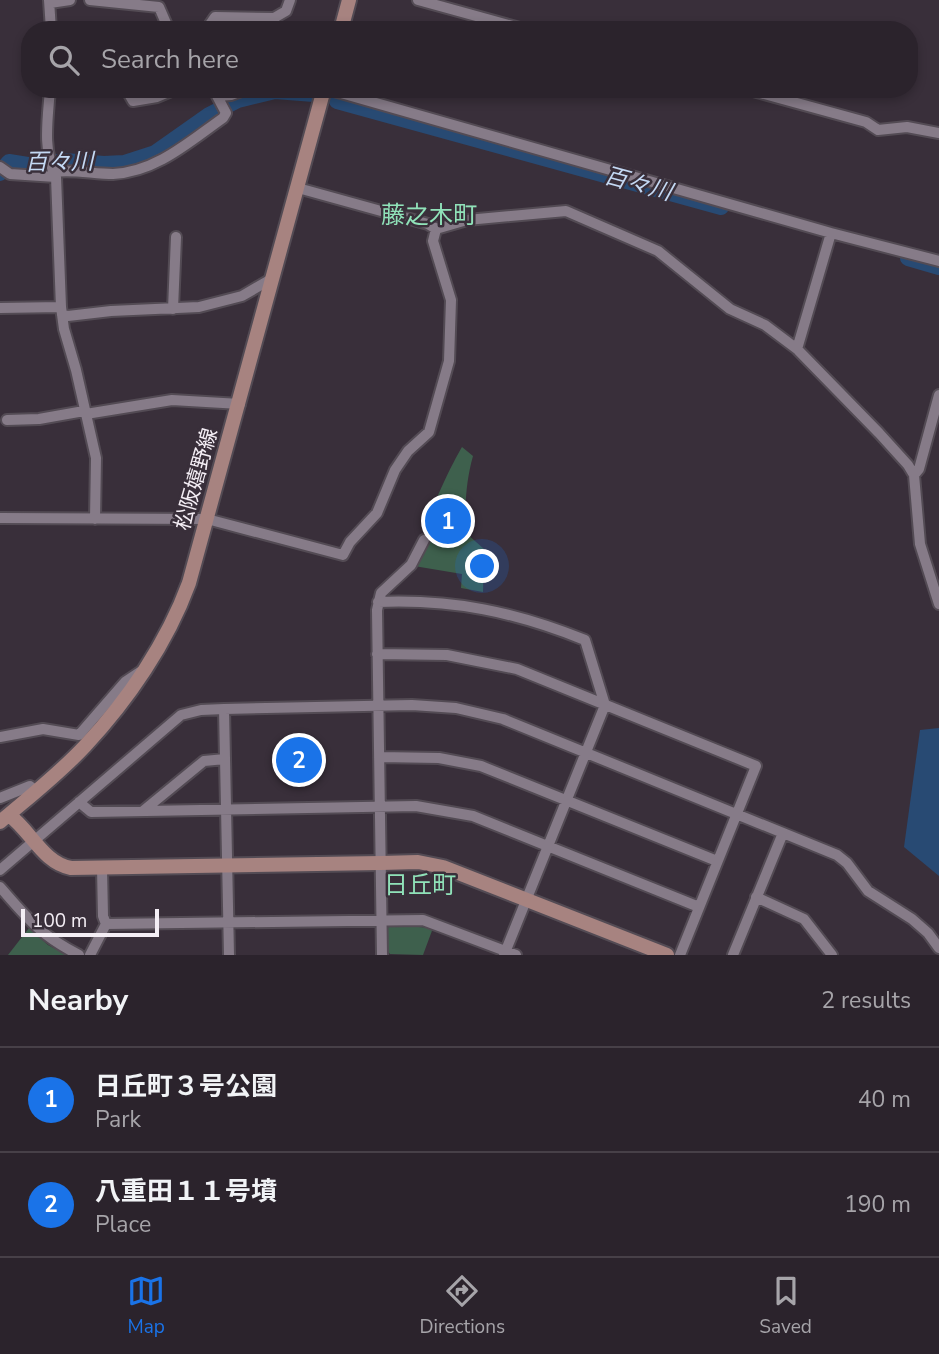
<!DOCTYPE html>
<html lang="en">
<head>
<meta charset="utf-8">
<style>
	:root { --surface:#2b232c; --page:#372f38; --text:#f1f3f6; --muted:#a6a4a9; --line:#474048; --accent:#1a73e8 }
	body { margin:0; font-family:"Nunito Sans","Noto Sans JP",sans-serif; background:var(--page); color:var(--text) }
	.scale { position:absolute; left:21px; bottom:18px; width:138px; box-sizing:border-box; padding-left:7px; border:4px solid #f4eef5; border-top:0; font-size:19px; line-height:24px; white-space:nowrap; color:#f4eef5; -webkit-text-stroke:5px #392f3a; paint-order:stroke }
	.you { position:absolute; left:483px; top:567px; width:24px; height:24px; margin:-18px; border:5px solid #fff; border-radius:50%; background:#1a73e8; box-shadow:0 0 0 10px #1a73e833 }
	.badge { display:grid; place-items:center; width:46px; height:46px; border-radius:50%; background:var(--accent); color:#fff; font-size:23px; font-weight:700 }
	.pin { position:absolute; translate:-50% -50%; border:4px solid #fff; box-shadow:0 2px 7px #0006 }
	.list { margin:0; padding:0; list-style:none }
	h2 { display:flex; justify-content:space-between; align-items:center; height:91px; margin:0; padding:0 28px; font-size:30px }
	h2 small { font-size:23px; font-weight:400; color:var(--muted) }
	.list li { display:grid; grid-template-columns:46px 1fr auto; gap:21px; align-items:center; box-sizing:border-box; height:105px; padding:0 28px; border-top:2px solid var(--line) }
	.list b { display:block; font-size:26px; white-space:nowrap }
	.list p { margin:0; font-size:23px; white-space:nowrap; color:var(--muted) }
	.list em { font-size:23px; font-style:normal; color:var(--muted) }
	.icon { flex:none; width:38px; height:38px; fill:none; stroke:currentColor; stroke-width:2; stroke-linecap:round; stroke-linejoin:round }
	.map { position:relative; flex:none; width:939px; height:955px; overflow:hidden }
	.search { position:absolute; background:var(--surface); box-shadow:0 4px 10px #0003; left:21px; right:21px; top:21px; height:77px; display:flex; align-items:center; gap:18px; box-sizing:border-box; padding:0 24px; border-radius:28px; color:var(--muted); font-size:26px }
	.sheet { height:301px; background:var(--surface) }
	nav { display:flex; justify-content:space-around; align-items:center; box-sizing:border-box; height:98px; border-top:2px solid var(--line); background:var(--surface); font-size:19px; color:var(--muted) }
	nav a { display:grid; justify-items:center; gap:4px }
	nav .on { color:var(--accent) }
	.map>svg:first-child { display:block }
	.green { fill:#3e604d }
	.water { fill:#284a73 }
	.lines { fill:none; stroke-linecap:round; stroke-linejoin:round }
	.river { stroke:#284a73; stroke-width:16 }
	.street-casing { stroke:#534b54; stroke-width:14 }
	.secondary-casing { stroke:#534b54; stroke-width:18 }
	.street { stroke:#867b88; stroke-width:10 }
	.secondary { stroke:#a78380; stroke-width:14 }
	.labels { text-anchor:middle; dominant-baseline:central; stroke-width:5; stroke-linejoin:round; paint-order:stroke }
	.street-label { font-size:21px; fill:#f4eef5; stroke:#392f3a }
	.water-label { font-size:23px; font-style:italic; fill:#c4d9f4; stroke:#392f3a }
	.quarter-label { font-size:24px; fill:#90e2b9; stroke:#392f3a }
</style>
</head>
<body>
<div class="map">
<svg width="939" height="955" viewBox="0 0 939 955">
	<rect width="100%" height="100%" fill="#392f3a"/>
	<path class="green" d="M 462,447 L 473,456 C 466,481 464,508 467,534 L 484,549 L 483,592 L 461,588 L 462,574 L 414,566 L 427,538 C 423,521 452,464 462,447 Z
		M 391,925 L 433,928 L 423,955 L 390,954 L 386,949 L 386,929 Z
		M 29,928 L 48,945 L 67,955 L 8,955 Z"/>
	<path class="water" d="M 939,728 L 939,876 L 904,847 L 920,730 Z"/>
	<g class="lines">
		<path class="river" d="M 337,101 L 721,207
			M 0,173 L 9,162 L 34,166 L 64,161 L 104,164 L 124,163 L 155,153 L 209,115 L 238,100 L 275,91 L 314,94
			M 908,258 L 939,267"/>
		<g class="street-casing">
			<path id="street" d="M 49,0 L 51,30
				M 90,0 L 159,7 L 169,30
				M 418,0 L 527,30
				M 50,3 L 70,0
				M 206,30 L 215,17 L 274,18 L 286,11 L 290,0
				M 50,89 C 48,117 42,151 56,177 L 61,307 L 64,329 L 76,370 L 96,458 L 95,519
				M 126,89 L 133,101 L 157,97 L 176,89
				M 327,89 L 831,233 L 939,261
				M 746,89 L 866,122 L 878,130 L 907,127 L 939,133
				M 0,167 L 10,174 L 56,177
				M 53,172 C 73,169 93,174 113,174 C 156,172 189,142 223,118 L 226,113 L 217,96 L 231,95 L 247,89
				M 298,188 L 428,224 L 436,229 L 467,220 L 566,211 L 658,251 L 730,309 L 765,325 L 797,349 L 879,433 L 908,465 L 914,475 L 920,544 L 939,604
				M 0,308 L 61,307
				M 173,309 L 176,237
				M 62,315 L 68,316 L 111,311 L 199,307 L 242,296 L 273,278
				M 797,349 L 831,233
				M 86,414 L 172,400 L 240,404
				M 7,420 L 39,419 L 84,411
				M 914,475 L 919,469 L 939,395
				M 0,518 L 207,519 L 343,555 L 350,542 L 377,513 L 395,470 L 408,451 L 429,432 L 449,361 L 451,300 L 433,241 L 436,229
				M 378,602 C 454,599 515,612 585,640 L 605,705 L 504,955
				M 377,654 L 447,655 L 517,669 L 756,766 L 680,955
				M 224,709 L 229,955
				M 0,737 L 43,729 L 79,735 L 125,682 L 140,672
				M 379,757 L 439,758 L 481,766 L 717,861
				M 0,798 L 30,786 L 36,791
				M 79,802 L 91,812 L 416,806 L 473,816 L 699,907
				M 143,811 L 204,761 L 225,759
				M 0,870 L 181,715 L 201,710 L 224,709 L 412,705 L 456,708 L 503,719 L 837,855 L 847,863 L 868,891 L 912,919 L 928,933 L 939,948
				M 0,887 C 28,919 40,935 79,955
				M 756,897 L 804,919 L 832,955
				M 106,924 L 423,920 L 516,955
				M 90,955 L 106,924 L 103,916 L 102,868
				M 382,955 L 377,610 L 381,593 L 411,565 L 424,540
				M 733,955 L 783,833"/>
		</g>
		<g class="secondary-casing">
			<path id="secondary" d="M 341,30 L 349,0
				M 9,815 C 31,831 43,863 71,868 L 381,863 L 418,862 L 443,867 L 667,955
				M 0,822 C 29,797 59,774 85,746 C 128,700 167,643 189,583 L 324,89"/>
		</g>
		<use href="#street" class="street"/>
		<use href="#secondary" class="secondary"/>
	</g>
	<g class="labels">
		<g class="street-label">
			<text transform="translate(196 479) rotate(-74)">松阪嬉野線</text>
		</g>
		<g class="water-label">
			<text transform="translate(59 162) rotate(-1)">百々川</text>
			<text transform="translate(638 184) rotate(15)">百々川</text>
		</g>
		<g class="quarter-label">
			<text x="429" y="215">藤之木町</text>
			<text x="420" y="885">日丘町</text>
		</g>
	</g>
</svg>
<div class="scale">100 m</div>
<div class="you"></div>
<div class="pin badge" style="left:448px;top:521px">1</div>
<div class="pin badge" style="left:299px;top:760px">2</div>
<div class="search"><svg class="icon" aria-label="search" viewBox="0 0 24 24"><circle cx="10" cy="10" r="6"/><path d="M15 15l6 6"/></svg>Search here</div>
</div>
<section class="sheet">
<h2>Nearby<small>2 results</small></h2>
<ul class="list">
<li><span class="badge">1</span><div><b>日丘町３号公園</b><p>Park</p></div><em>40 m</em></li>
<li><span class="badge">2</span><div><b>八重田１１号墳</b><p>Place</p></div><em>190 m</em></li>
</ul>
</section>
<nav>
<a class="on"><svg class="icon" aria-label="map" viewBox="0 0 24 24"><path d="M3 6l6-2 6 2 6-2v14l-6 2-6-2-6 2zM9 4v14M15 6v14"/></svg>Map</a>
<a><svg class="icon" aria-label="directions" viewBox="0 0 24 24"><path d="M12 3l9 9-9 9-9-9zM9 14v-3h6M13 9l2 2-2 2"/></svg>Directions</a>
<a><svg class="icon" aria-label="saved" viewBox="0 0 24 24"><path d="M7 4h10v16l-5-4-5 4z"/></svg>Saved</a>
</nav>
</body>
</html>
